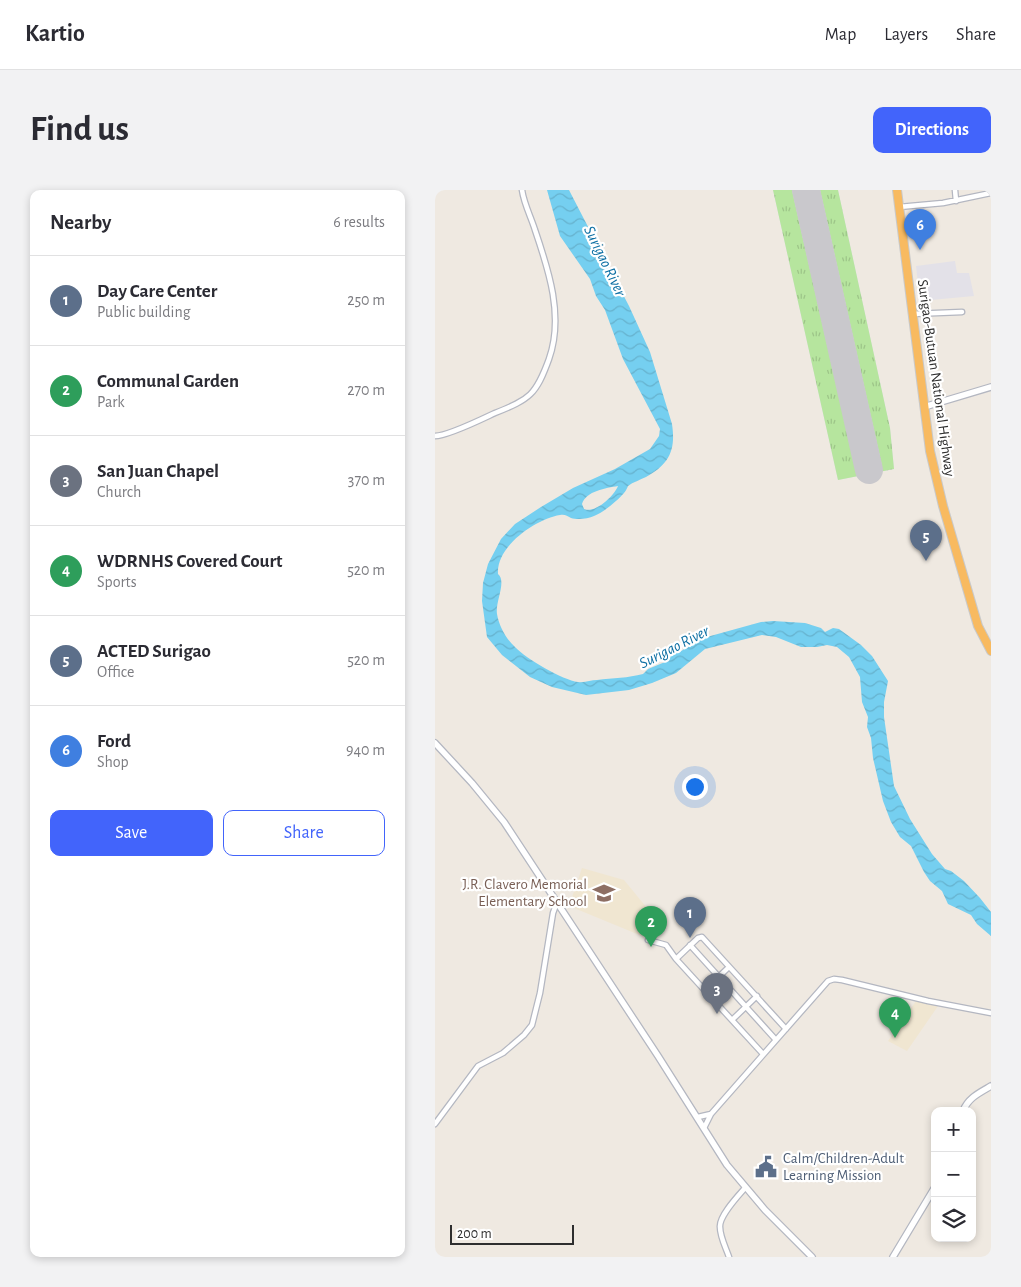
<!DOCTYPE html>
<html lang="en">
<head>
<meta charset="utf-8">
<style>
	:root { --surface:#fff; --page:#f2f2f3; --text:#2b2b33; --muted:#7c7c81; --line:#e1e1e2; --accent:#4264fb }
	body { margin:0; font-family:"Alegreya Sans",sans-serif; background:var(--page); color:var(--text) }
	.controls { position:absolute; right:15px; bottom:15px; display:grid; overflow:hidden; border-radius:10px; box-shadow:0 2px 8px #0003 }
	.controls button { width:45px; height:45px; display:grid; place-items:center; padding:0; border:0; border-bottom:1px solid var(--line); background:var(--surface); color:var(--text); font:25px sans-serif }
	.scale { position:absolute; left:15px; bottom:12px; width:124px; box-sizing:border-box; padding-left:5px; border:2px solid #2e2e2e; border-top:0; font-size:14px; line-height:18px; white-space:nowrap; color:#2e2e2e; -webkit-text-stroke:4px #fff; paint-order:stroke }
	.you { position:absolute; left:259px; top:596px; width:18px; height:18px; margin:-12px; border:4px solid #fff; border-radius:50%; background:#1a73e8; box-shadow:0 0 0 8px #1a73e833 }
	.badge { display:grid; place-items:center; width:32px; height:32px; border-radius:50%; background:var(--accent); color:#fff; font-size:16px; font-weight:700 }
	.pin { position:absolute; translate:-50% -41px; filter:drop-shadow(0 1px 2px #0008) }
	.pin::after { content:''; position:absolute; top:26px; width:18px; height:15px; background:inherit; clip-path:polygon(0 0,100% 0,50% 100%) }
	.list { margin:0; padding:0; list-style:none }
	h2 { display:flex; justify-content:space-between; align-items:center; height:65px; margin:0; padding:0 20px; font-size:21px }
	h2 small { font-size:16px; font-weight:400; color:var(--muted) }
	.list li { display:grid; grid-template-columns:32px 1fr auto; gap:15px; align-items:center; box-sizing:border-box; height:90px; padding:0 20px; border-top:1px solid var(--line) }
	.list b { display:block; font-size:19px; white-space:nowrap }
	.list p { margin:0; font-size:16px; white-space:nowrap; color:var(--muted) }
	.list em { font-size:16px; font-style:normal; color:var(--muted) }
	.actions { display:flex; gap:10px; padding:15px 20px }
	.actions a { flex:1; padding:11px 0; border:1px solid var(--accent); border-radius:10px; text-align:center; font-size:18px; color:var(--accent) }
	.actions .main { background:var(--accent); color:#fff }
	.icon { flex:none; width:28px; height:28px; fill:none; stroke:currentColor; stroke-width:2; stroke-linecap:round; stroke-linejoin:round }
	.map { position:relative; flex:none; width:556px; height:1067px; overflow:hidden; border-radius:10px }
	header { display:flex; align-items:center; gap:30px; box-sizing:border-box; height:70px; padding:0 25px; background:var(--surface); border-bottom:1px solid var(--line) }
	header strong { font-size:24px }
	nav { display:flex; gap:28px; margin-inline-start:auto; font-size:18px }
	.intro { display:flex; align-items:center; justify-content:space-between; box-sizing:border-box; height:120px; padding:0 30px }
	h1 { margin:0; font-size:35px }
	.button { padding:12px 22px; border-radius:10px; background:var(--accent); color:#fff; font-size:18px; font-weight:700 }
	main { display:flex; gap:30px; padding:0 30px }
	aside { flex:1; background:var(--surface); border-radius:10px; box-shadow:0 2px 8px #0003 }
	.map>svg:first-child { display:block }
	.industrial { fill:#e3e1e8 }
	.education { fill:#f0e6d1 }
	.airport { fill:#dcdee8 }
	.grass { fill:url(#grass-tufts) }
	.water { fill:url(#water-waves); fill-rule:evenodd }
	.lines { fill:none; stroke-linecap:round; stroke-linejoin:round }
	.runway { stroke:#c9c8cc; stroke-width:28 }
	.minor-casing { stroke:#b4b7c1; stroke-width:7 }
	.tertiary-casing { stroke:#b4b7c1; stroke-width:8 }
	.trunk-casing { stroke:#c9c9c9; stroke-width:10 }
	.minor { stroke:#fff; stroke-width:4.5 }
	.tertiary { stroke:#fff; stroke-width:5.5 }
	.trunk { stroke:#f8ba60; stroke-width:8 }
	.labels { text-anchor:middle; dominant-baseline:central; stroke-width:4.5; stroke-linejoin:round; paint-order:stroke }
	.street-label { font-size:15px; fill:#2e2e2e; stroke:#fff }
	.education-label { font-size:15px; fill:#785e54; stroke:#fff; text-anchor:end }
	.service-label { font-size:15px; fill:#4e5e75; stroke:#fff; text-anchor:start }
	.water-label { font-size:16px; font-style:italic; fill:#0d6fa3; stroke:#fff }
</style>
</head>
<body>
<header>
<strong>Kartio</strong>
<nav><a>Map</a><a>Layers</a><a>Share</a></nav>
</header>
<div class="intro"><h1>Find us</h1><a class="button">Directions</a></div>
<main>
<aside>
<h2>Nearby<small>6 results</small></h2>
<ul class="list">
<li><span class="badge" style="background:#5c6f8a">1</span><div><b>Day Care Center</b><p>Public building</p></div><em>250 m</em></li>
<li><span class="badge" style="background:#2e9e5b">2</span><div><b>Communal Garden</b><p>Park</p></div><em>270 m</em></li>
<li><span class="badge" style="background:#6b7280">3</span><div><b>San Juan Chapel</b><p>Church</p></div><em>370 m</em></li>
<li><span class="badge" style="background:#2e9e5b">4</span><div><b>WDRNHS Covered Court</b><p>Sports</p></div><em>520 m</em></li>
<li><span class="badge" style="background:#5c6f8a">5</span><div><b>ACTED Surigao</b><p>Office</p></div><em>520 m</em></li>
<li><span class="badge" style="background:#3f7fe0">6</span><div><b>Ford</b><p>Shop</p></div><em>940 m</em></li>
</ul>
<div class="actions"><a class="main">Save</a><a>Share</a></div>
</aside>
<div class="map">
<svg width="556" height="1067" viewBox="0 0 556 1067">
	<defs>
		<pattern id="grass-tufts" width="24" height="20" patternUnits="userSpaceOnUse" patternTransform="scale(1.25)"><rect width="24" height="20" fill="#b6e59e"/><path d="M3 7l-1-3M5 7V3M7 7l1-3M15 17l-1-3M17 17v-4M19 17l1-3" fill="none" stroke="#9dc588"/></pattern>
		<pattern id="water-waves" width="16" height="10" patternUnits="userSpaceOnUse" patternTransform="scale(1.25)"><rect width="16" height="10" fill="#75cff0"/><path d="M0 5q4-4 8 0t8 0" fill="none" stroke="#66b2ce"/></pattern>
	</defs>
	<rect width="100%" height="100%" fill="#efe9e1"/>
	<path class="industrial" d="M 520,71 L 522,83 L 534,83 L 539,106 L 485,111 L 481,76 Z"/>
	<path class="education" d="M 147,678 L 189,690 L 212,718 L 207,746 L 134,716 Z
		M 481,811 L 503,816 L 472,861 L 453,851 Z"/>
	<path class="airport" d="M 338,0 L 403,0 L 455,238 L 459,279 L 403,290 Z"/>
	<path class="grass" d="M 338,0 L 357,0 L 421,282 L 447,276 L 385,0 L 403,0 L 455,238 L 459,279 L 403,290 Z"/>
	<path class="water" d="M 112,0 L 134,0 L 194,116 L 215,162 L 237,234 C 241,261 234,274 211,287 C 205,290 198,292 193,296 C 192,298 191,301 189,303 C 182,311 169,322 159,326 C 153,329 142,330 136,328 C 132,326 130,324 125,325 C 101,329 61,356 63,384 C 72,391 60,412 62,424 C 64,436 71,449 80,457 C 91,469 128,490 143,492 C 150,493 156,490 162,490 C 178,488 193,488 208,484 L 213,479 L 230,472 L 237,465 L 248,460 L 252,455 L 261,450 L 326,432 L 338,431 L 370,433 L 386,438 L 390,442 L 398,438 L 404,439 L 426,455 L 437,466 L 453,491 L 449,512 L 449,527 L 459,596 L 475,629 L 497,664 L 510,679 L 516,681 L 529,691 L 545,708 L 556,722 L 556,746 L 542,734 L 536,725 L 513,714 L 507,701 L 495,691 L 489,682 L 476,656 L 465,647 L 456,632 L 448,611 L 438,568 L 436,548 L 432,537 L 433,527 L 427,512 L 425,487 L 414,467 L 402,457 L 392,455 L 382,457 L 366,457 L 341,447 L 327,445 L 270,459 L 241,483 L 217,493 L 194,500 L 151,505 L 117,497 L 95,487 L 67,465 L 52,447 L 47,411 L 48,393 L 53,374 L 66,349 L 80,334 L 106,317 L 138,298 L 180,279 L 215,259 L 224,246 L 225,239 L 188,169 L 170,120 L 161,106 L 155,89 L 125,46 ZM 183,296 C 179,306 160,324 149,319 L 147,314 C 151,301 171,298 183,296 Z"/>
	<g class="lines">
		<path class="runway" d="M 371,0 L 434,280"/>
		<g class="minor-casing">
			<path id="minor" d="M 520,0 L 521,11
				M 464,17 L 508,13 L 556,3
				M 477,124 L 527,122
				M 0,246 C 13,246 47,229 60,223 C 95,209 101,205 114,169 C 129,127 114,81 100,40 C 96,27 89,14 87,0
				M 213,750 L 231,755 L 241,769
				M 255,755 L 341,850
				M 270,800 L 294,777
				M 297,830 L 322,806
				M 328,864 L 241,769 L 263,748 L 267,747 L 351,839
				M 263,927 L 276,924 L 393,791 L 399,789 L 407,790 L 493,811 L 556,823
				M 0,934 L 43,876 L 68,863 L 89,845 L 97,835 L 105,803 L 118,723 L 122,712
				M 269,938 L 276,924
				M 294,1067 C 291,1058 285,1047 285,1037 C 284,1026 303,1006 310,998"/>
		</g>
		<g class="tertiary-casing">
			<path id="tertiary" d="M 489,217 L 556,197
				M 0,553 L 37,593 L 69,632 L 223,866 L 292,975 L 330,1020 L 377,1067
				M 528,921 C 533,908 544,903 556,896
				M 458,1067 L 500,997"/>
		</g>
		<g class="trunk-casing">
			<path id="trunk" d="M 462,0 L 495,261 L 508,316 L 543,436 L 556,461"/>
		</g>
		<use href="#minor" class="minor"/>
		<use href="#tertiary" class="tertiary"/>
		<use href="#trunk" class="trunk"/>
	</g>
	<defs>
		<g id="school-bare" transform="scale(1.725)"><path d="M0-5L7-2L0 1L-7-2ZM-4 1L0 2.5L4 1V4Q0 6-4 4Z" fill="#8d6e63" stroke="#fff" stroke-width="2.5" paint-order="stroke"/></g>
		<g id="civic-bare" transform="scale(1.725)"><path d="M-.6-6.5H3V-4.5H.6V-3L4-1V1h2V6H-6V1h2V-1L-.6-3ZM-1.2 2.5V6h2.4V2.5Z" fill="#5c6f8a" stroke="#fff" stroke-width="2.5" paint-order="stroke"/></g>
	</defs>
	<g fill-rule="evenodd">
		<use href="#school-bare" x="169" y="703"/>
		<use href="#civic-bare" x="331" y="977"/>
	</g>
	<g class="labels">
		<g class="street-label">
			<text transform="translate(501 188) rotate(82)">Surigao-Butuan National Highway</text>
		</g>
		<g class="education-label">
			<text x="152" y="694">J.R. Clavero Memorial<tspan x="152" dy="17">Elementary School</tspan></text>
		</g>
		<g class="service-label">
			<text x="348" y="968">Calm/Children-Adult<tspan x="348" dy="17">Learning Mission</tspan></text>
		</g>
		<g class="water-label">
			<text transform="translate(170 71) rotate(64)">Surigao River</text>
			<text transform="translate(239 457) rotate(-27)">Surigao River</text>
		</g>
	</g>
</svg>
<div class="controls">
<button>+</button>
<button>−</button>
<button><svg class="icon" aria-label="layers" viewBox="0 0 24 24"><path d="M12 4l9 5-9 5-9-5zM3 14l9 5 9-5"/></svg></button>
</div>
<div class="scale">200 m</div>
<div class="you"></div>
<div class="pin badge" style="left:255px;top:748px;background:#5c6f8a">1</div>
<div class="pin badge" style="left:216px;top:757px;background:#2e9e5b">2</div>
<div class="pin badge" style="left:282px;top:824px;background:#6b7280">3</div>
<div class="pin badge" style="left:460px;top:848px;background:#2e9e5b">4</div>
<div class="pin badge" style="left:491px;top:371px;background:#5c6f8a">5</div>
<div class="pin badge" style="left:485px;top:60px;background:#3f7fe0">6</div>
</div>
</main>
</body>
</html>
